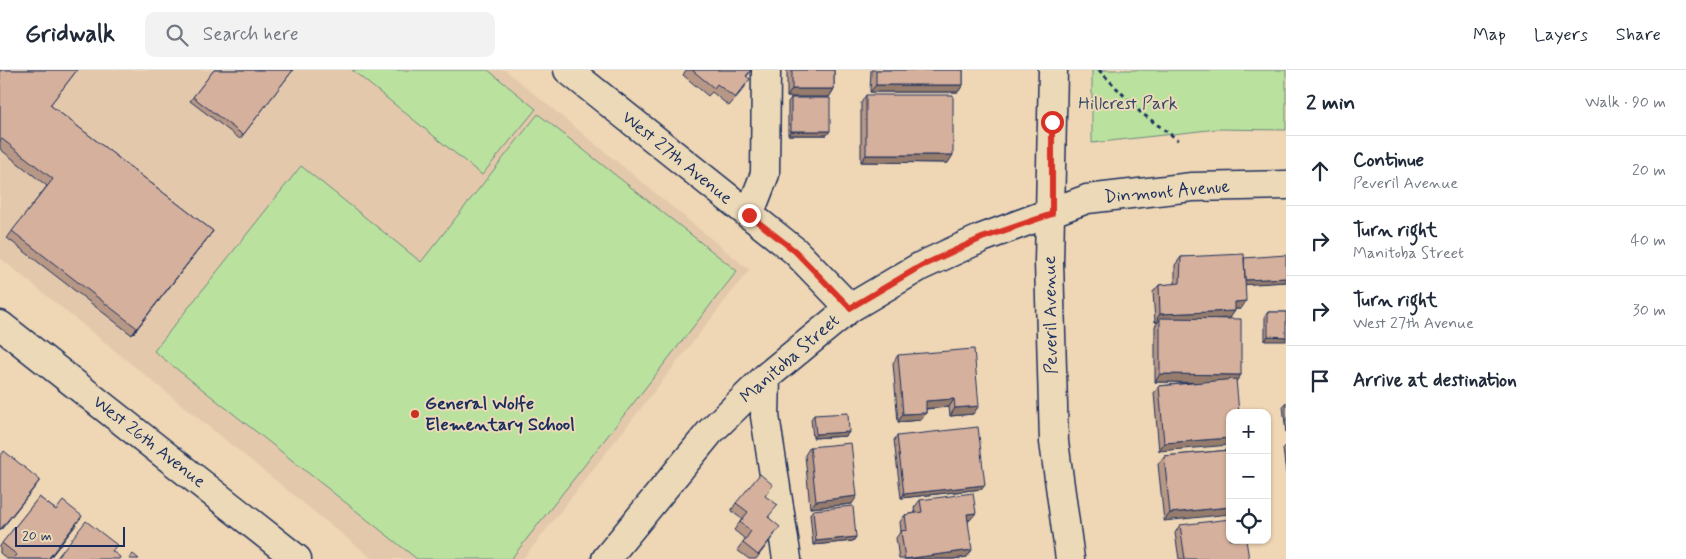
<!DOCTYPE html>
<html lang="en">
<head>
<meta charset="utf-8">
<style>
	:root { --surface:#fff; --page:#f2f2f3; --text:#1f2937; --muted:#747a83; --line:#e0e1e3 }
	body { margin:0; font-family:Mynerve,sans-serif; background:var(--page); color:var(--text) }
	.controls { position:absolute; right:15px; bottom:15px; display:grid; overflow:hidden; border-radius:10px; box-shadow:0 1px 4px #0004 }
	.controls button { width:45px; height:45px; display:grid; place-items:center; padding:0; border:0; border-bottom:1px solid var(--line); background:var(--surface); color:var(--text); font:25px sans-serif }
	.scale { position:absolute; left:15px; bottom:12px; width:110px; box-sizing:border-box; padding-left:5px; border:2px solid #1b2f5e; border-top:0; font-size:14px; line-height:18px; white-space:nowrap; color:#1b2f5e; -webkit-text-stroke:4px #ecd9b7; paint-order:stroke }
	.stop { position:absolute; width:15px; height:15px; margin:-11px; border:4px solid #d93025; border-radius:50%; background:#fff }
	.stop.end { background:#d93025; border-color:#fff; box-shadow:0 1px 5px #0008 }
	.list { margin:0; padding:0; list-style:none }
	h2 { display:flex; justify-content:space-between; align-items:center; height:65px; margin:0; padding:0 20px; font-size:21px }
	h2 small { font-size:16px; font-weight:400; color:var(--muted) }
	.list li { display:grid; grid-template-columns:32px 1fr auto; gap:15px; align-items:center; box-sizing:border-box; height:70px; padding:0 20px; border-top:1px solid var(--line) }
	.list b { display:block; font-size:19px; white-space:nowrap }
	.list p { margin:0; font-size:16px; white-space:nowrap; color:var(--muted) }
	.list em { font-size:16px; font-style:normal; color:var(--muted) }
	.icon { flex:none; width:28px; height:28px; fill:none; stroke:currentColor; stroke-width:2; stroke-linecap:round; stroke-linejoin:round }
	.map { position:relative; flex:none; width:1286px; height:489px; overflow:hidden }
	header { display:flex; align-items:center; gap:30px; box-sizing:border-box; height:70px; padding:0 25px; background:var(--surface); border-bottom:1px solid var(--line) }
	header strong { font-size:24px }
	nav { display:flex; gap:28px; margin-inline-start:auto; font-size:18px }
	.search { width:350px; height:45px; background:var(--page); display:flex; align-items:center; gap:12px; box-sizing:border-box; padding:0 18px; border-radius:10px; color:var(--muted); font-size:19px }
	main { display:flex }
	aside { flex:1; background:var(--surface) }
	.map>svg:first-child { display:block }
	.built { fill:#e3c8ab }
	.green { fill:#bae29e; stroke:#6a887e }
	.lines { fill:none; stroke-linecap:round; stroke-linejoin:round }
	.minor-casing { stroke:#1b2f5e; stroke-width:31 }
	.path { stroke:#1b2f5e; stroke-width:3; stroke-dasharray:4 4; stroke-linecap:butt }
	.minor { stroke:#ecd9b7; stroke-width:28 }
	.wall { fill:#b79786; stroke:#1b2f5e }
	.shaded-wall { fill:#957b6d; stroke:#1b2f5e }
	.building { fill:#d5b09c; stroke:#1b2f5e }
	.route { stroke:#d93025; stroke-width:6 }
	.poi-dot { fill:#c8321e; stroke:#ecd9b7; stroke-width:2 }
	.labels { text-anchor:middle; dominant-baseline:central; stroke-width:4; stroke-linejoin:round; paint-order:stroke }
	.park-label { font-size:18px; fill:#334a68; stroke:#ecd9b7 }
	.street-label { font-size:18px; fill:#1b2f5e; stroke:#ecd9b7 }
	.poi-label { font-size:18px; font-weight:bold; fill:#1b2f5e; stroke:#ecd9b7; text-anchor:start }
</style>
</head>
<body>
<header>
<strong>Gridwalk</strong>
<div class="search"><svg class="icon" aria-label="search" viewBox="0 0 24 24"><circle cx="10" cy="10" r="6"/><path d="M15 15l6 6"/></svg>Search here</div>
<nav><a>Map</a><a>Layers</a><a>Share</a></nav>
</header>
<main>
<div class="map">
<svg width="1286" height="489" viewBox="0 0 1286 489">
	<rect width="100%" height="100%" fill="#efd6b4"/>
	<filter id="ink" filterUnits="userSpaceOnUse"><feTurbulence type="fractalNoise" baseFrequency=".02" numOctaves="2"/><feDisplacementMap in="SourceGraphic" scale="10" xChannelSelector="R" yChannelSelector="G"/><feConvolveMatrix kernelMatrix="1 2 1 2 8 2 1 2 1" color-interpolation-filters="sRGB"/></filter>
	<g filter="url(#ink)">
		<path class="built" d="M 0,0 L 505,0 L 749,200 L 523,489 L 373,489 L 0,188 Z"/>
		<path class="green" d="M 352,0 L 488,0 L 536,39 L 482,105 Z
			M 1092,0 L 1286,0 L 1286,60 L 1217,59 L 1092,73 Z
			M 538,44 L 737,201 L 511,489 L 417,489 L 154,281 L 301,96 L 421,192 Z"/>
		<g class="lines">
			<g class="minor-casing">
				<path id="minor" d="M 568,0 L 795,181 L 850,238
					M 1053,0 L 1049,192 L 1054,372 L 1070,489
					M 749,145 L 765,104 L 766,0
					M 0,255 L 297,489
					M 766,307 L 765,346 L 787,489
					M 606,489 L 710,362 L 766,307 L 850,238 L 921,196 L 982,168 L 1087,129 L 1192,117 L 1286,115"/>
			</g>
			<path class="path" d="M 1099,0 L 1140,42 L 1178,70"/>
			<use href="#minor" class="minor"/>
		</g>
		<path class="wall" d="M 0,0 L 77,0 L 50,35 L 213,161 L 132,265 L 7,168 L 47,116 L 0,79 Z
			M 214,0 L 293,0 L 240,69 L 190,31 Z
			M 686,0 L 752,0 L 746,7 L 745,17 L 729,36 L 712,22 L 708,26 L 683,5 Z
			M 787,0 L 834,0 L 834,19 L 829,27 L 787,27 Z
			M 871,0 L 963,0 L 963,15 L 958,22 L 870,22 Z
			M 866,25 L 948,93 L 861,92 L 861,33 Z
			M 791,28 L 827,65 L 788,65 L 788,32 Z
			M 1181,187 L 1244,188 L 1286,212 L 1245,214 L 1241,239 L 1235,239 L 1230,248 L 1217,249 L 1241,305 L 1159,381 L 1154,323 L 1159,316 L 1198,312 L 1155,312 L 1155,256 L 1158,252 L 1155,252 L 1153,222 L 1159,215 L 1175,214 L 1175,195 Z
			M 1268,242 L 1286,242 L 1265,271 L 1265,246 Z
			M 898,285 L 973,344 L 950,346 L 949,337 L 926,339 L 926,343 L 921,350 L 898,352 L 893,293 Z
			M 1286,332 L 1286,363 L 1283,336 Z
			M 814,345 L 849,362 L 846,366 L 813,368 L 811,349 Z
			M 897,366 L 982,419 L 901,428 L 894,370 Z
			M 1286,375 L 1286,403 L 1283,379 Z
			M 810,377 L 852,434 L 810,438 L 805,385 Z
			M 1230,380 L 1164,451 L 1158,394 L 1164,386 Z
			M 765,426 L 769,447 L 775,464 L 756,489 L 749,489 L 737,480 L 745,469 L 734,460 L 742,449 L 731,441 L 736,433 Z
			M 39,427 L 56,440 L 77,454 L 49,489 L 7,489 L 0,483 L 0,476 Z
			M 920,430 L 970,450 L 968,451 L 967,487 L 953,489 L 899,489 L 896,468 L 901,461 L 900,452 L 905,445 L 915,443 L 914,438 Z
			M 813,440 L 856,467 L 853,471 L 813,475 L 810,444 Z
			M 1180,455 L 1249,489 L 1179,489 L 1175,463 Z"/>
		<path class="shaded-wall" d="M 876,15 L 963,15 L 958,22 L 870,22 Z
			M 792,19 L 834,19 L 829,27 L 787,27 Z
			M 791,61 L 830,61 L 827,65 L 788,65 Z
			M 866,85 L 953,85 L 948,93 L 861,92 Z
			M 213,161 L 207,169 L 132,265 L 137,258 Z
			M 1286,208 L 1286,212 L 1240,215 L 1243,210 Z
			M 1246,231 L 1241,239 L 1230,239 L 1235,232 Z
			M 1235,241 L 1230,248 L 1160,251 L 1160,248 L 1158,252 L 1155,252 L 1160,244 Z
			M 1268,266 L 1286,267 L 1286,271 L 1265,271 Z
			M 1160,304 L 1241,305 L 1235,313 L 1155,312 Z
			M 954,329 L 949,337 L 920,339 L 926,331 Z
			M 979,336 L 973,344 L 950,346 L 955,338 Z
			M 926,343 L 921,350 L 898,352 L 903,344 Z
			M 849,362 L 846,366 L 813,368 L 816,364 Z
			M 1230,368 L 1230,375 L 1159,381 L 1164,373 Z
			M 40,410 L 35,417 L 0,461 L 0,460 Z
			M 985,415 L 982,419 L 901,428 L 904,424 Z
			M 857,426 L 852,434 L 810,438 L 816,431 Z
			M 1230,437 L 1230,444 L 1164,451 L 1170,443 Z
			M 976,443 L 970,450 L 962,451 L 967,444 Z
			M 82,446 L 49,489 L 48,489 Z
			M 856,467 L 853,471 L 813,475 L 816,471 Z
			M 972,480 L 967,487 L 953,489 L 905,489 Z"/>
		<path class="building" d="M 0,0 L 77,0 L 50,35 L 213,161 L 137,258 L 12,161 L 53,109 L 2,69 L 0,71 Z
			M 214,0 L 293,0 L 243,65 L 193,27 Z
			M 692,0 L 751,0 L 746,6 L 750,9 L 735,28 L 717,14 L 714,18 Z
			M 792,0 L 834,0 L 834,19 L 792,19 Z
			M 876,0 L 963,0 L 963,15 L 876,15 Z
			M 866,25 L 953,25 L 953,85 L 866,85 Z
			M 791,28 L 830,28 L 830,61 L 791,61 Z
			M 1244,184 L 1246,231 L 1235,232 L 1235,241 L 1160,244 L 1159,215 L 1180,213 L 1181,187 Z
			M 1286,185 L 1286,208 L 1245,210 L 1244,188 Z
			M 1268,242 L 1286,242 L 1286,267 L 1268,266 Z
			M 1160,248 L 1241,249 L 1241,305 L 1160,304 Z
			M 974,279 L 979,336 L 955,338 L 954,329 L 926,331 L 926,343 L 903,344 L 898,285 Z
			M 1236,309 L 1239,343 L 1230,343 L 1230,368 L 1164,373 L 1159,316 Z
			M 848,343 L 849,362 L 816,364 L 814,345 Z
			M 978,357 L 985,415 L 904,424 L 897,366 Z
			M 851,373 L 857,426 L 816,431 L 810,377 Z
			M 1230,380 L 1230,437 L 1170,443 L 1164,386 Z
			M 4,381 L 40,410 L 0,460 L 0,387 Z
			M 760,404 L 773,415 L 765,426 L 778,435 L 768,447 L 780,457 L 758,485 L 743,473 L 751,461 L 740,452 L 748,442 L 736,433 Z
			M 973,423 L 976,443 L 967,444 L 972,480 L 905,489 L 901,461 L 907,460 L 905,445 L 922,442 L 920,430 Z
			M 39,427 L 56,440 L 63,431 L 82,446 L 48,489 L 13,489 L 17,485 L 2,473 Z
			M 853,436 L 856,467 L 816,471 L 813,440 Z
			M 1230,449 L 1230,470 L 1246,470 L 1249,489 L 1185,489 L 1180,455 Z
			M 86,451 L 117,475 L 112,481 L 120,487 L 119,489 L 56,489 Z
			M 133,484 L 139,489 L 129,489 Z"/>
	</g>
	<g class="lines" filter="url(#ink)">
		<path class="route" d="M 749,145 L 795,181 L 850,238 L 921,196 L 982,168 L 1052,144 L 1052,52"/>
	</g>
	<circle class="poi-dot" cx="415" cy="344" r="5"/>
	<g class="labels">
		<g class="park-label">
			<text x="1128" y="34">Hillcrest Park</text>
		</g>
		<g class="street-label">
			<text transform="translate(677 88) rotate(39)">West 27th Avenue</text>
			<text transform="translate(1167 122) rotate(-5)">Dinmont Avenue</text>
			<text transform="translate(1051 245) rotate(-91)">Peveril Avenue</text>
			<text transform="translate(790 289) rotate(-41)">Manitoba Street</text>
			<text transform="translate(149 372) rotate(38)">West 26th Avenue</text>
		</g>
		<g class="poi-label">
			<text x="425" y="334">General Wolfe<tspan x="425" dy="21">Elementary School</tspan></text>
		</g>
	</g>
</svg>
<div class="controls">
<button>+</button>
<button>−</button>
<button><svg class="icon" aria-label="locate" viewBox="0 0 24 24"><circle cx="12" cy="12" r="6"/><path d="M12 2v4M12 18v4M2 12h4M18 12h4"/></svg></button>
</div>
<div class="scale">20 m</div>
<div class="stop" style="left:1052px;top:52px"></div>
<div class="stop end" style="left:749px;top:145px"></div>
</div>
<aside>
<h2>2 min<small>Walk · 90 m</small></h2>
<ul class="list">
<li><svg class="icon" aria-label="ahead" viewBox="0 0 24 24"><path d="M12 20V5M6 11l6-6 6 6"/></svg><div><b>Continue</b><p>Peveril Avenue</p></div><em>20 m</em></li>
<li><svg class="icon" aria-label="right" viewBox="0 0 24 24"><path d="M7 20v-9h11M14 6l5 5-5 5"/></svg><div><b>Turn right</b><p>Manitoba Street</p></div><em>40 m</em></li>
<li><svg class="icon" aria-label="right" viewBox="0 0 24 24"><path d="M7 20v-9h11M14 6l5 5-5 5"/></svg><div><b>Turn right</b><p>West 27th Avenue</p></div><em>30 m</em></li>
<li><svg class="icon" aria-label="arrive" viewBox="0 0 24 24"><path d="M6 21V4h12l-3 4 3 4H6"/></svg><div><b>Arrive at destination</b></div></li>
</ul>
</aside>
</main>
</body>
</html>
